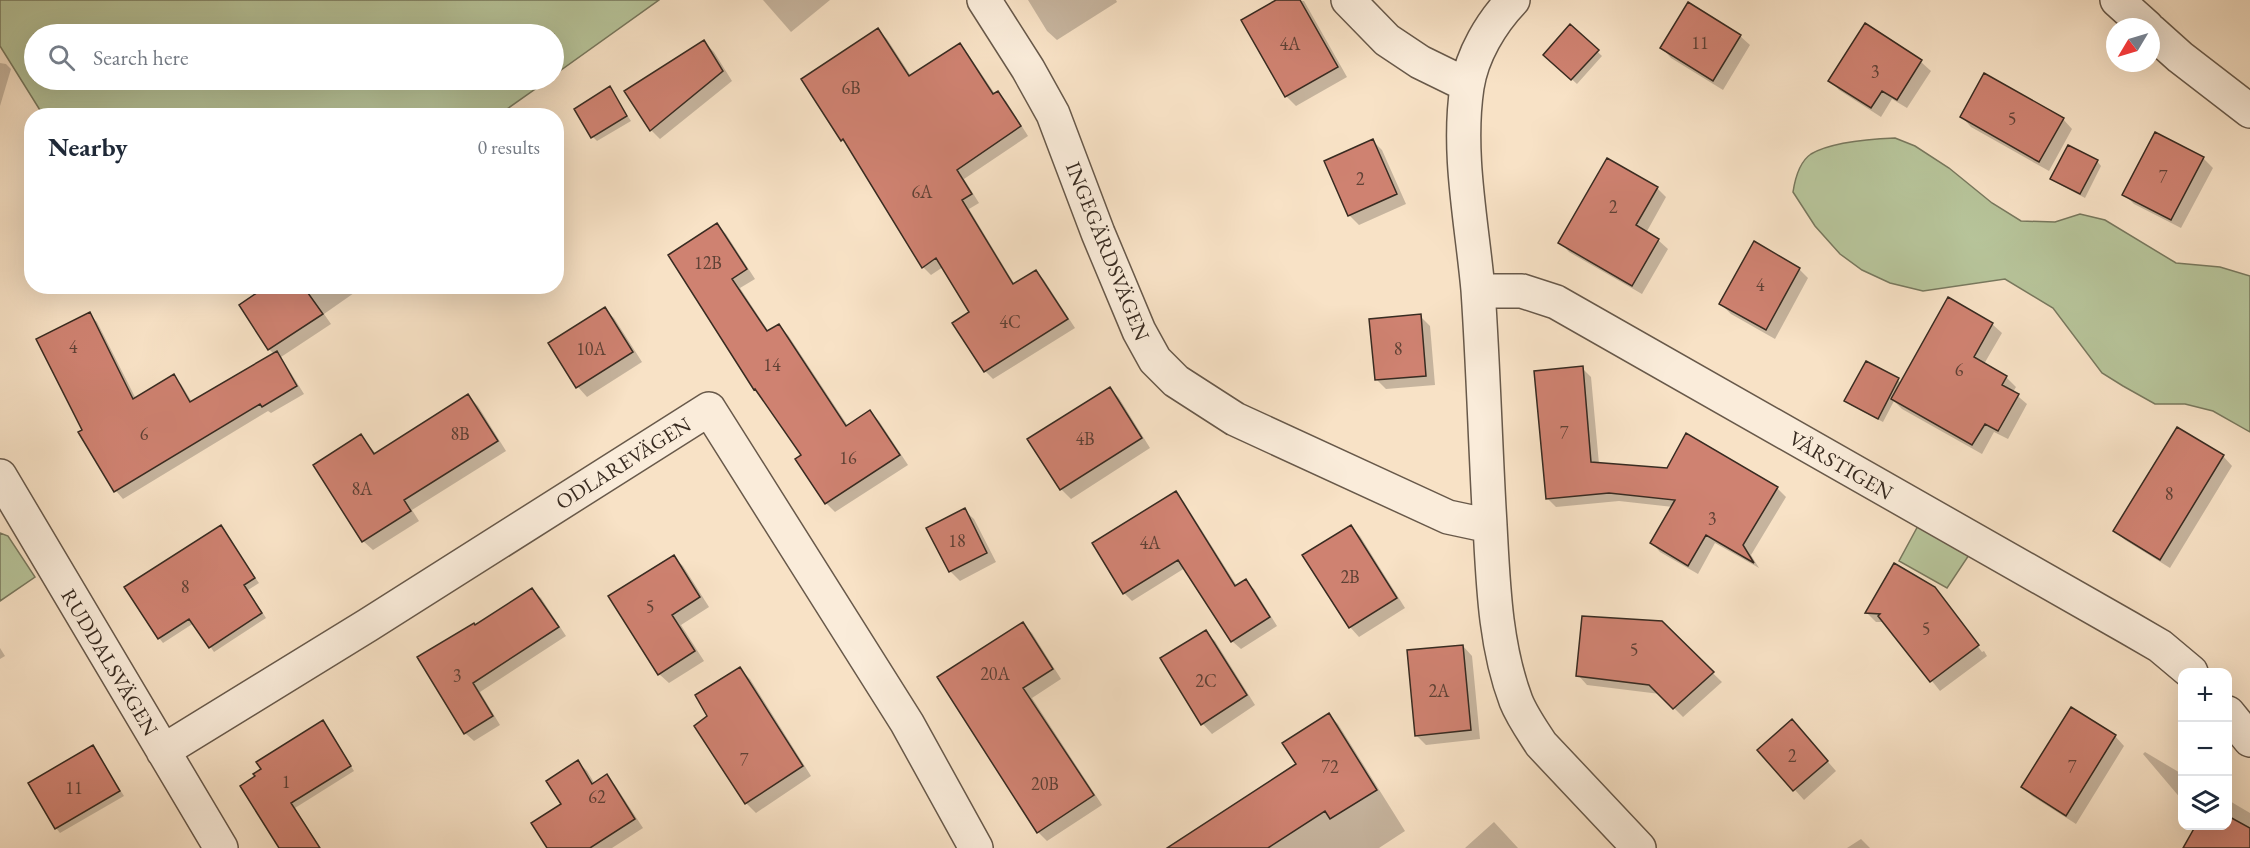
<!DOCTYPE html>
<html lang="en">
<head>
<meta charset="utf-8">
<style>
	:root { --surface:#fff; --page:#f6f6f7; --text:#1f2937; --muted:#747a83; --line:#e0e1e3 }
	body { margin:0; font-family:"EB Garamond",serif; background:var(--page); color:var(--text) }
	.controls { position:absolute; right:18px; bottom:18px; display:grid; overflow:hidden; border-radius:12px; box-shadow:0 6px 24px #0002 }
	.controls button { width:54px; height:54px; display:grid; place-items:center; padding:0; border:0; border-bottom:2px solid var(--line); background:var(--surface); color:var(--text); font:30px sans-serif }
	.compass { position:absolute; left:2106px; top:18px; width:54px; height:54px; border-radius:50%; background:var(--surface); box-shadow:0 6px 24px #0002; rotate:232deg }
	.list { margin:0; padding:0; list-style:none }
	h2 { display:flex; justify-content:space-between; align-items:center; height:78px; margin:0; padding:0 24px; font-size:26px }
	h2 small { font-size:20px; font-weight:400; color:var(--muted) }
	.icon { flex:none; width:33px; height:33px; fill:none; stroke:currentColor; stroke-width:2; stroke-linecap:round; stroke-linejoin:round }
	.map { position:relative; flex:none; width:2250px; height:848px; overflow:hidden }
	.search { position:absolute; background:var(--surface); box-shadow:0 6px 24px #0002; left:24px; top:24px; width:540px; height:66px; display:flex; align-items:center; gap:15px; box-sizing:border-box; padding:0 21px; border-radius:33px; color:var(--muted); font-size:22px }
	.panel { position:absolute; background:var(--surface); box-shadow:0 6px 24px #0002; left:24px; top:108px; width:540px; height:186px; border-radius:24px }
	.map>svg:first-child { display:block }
	.green { fill:#b7c49a; stroke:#78785e; stroke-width:1.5 }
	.shadow { fill:#0003 }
	.building { fill:#cf8271; stroke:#382b21; stroke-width:1.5 }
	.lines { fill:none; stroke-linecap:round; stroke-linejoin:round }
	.street-casing { stroke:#68594a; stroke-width:36 }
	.street { stroke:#faecda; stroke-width:33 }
	.labels { text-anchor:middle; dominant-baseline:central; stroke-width:5; stroke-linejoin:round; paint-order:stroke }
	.number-label { font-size:18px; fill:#5e4135 }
	.street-label { font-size:21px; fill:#382b21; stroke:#faecda }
</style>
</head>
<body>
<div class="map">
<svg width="2250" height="848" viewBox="0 0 2250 848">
	<rect width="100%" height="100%" fill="#f8e2c6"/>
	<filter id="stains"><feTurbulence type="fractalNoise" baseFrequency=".00333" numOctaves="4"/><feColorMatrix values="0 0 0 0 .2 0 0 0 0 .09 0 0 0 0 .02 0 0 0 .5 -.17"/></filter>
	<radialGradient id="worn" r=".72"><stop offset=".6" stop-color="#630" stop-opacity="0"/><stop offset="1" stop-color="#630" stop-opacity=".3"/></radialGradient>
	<path class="green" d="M 0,0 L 659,0 L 554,75 L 554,34 L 34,34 L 34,80 L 548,80 L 497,116 L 43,115 L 0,46 Z
		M 1895,138 L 1915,146 L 1949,168 L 1992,203 L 2021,221 L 2055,222 L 2080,214 L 2105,220 L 2176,263 L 2220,267 L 2250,276 L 2250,432 L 2213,411 L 2185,404 L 2155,404 L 2123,386 L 2102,373 L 2053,308 L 2005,279 L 1923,291 L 1890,283 L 1862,270 L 1840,254 L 1815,226 L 1793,192 C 1795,179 1799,162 1811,154 C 1831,142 1872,139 1895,138 Z
		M 1919,524 L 1969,555 L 1947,588 L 1899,561 Z
		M 0,533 L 8,536 L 35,577 L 0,601 Z"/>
	<path class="shadow" d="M 763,0 L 830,0 L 791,32 Z
		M 1028,0 L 1116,0 L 1117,2 L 1057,40 L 1047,31 Z
		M 1279,0 L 1304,1 L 1347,77 L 1296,106 L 1286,96 Z
		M 1865,25 L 1921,62 L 1931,71 L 1907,108 L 1892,99 L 1881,117 L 1839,90 L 1830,80 Z
		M 1570,26 L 1602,56 L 1577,84 L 1545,55 Z
		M 878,30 L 887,39 L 911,76 L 959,45 L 968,54 L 995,94 L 997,93 L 1006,101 L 1028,136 L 964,179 L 979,203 L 969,209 L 1015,285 L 1036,271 L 1044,280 L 1075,328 L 993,379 L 985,371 L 971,313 L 943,267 L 931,275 L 923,267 L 850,147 L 842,140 L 803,79 Z
		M 1740,36 L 1750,45 L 1723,90 L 1671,58 L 1662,48 Z
		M 704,42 L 714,52 L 732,81 L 660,139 L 651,130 Z
		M 0,63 L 6,64 L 11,69 L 0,106 Z
		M 609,88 L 631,121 L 597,141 L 593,137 Z
		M 1962,117 L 2063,119 L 2072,129 L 2049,171 L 1971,127 Z
		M 1373,141 L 1382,150 L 1406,204 L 1359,225 L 1349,215 Z
		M 2203,158 L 2213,168 L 2181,228 L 2134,204 L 2124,194 Z
		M 2097,161 L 2101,166 L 2085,198 L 2057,183 L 2052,178 Z
		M 1657,188 L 1666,197 L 1646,233 L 1658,240 L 1668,249 L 1642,294 L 1569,252 L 1560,242 Z
		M 717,225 L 726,234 L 755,279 L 740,288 L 769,332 L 779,326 L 788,335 L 848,426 L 870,412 L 879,421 L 908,465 L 835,512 L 826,503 L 803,456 L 762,396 Z
		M 1799,269 L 1808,278 L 1775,339 L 1731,314 L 1721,304 Z
		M 269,286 L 364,286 L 324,314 L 331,324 L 281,357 L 304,394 L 271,413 L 268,411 L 123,499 L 116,491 L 84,431 L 89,314 L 97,322 L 136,399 L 173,376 L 181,384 L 192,402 L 274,354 L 269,349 Z
		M 604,309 L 614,318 L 642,362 L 587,397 L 578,387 L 550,343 Z
		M 1420,316 L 1430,326 L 1435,385 L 1386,389 L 1376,379 Z
		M 1992,324 L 2002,333 L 1984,364 L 2006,377 L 2016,387 L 2013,392 L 2027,404 L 2008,439 L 1994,432 L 1982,454 L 1902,409 L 1894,401 L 1883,422 L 1851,405 L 1846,400 L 1866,363 L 1902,383 Z
		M 1582,368 L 1591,377 L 1599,464 L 1777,488 L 1786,497 L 1751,555 L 1759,568 L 1715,543 L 1698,574 L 1660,552 L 1652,543 L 1673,507 L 1619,501 L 1556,507 L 1547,498 Z
		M 1110,388 L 1119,398 L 1150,448 L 1071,499 L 1061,489 Z
		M 468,396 L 478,406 L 506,451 L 412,510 L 419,521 L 373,550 L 363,541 L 361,436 L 377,455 Z
		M 2223,456 L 2232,466 L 2170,568 L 2125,540 L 2115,531 Z
		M 1175,493 L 1184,502 L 1237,586 L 1245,581 L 1254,589 L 1277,626 L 1241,649 L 1232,641 L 1185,568 L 1132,601 L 1124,593 Z
		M 964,510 L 974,519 L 996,562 L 960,581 L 950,571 Z
		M 221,527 L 259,583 L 248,590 L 266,618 L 214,652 L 194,623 L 163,643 L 159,638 Z
		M 1351,527 L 1360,536 L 1405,608 L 1359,637 L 1350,627 Z
		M 674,557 L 683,566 L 709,607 L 681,625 L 704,661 L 669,683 L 659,674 Z
		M 532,590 L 541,598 L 566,636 L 480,692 L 500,725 L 474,741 L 465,733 L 476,627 Z
		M 1938,593 L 1982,652 L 1984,651 L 1987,656 L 1940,691 L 1885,622 L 1876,622 L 1867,613 Z
		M 1661,623 L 1722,682 L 1683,717 L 1660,694 L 1587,685 L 1578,675 Z
		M 1023,624 L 1032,633 L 1061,679 L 1032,698 L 1102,805 L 1047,841 L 1038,832 L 939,678 Z
		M 1205,632 L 1215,641 L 1255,705 L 1212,734 L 1203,724 L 1162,659 Z
		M 1463,646 L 1472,656 L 1480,739 L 1426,745 L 1416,735 Z
		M 0,648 L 5,656 L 0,659 Z
		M 740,669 L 750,679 L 811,776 L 756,813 L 746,803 L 696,726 L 709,717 Z
		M 1329,715 L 1338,724 L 1405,831 L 1379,848 L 1170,848 L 1298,764 Z
		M 327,727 L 354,771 L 295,808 L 320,848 L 282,848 L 242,786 Z
		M 1801,731 L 1836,771 L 1804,800 L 1759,750 Z
		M 2115,736 L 2124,746 L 2076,824 L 2032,796 L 2023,787 Z
		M 93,747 L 124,796 L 60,833 L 56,828 Z
		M 2145,752 L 2182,774 L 2182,800 L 2143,754 Z
		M 578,762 L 587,771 L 595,784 L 606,776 L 615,785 L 643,828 L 612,848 L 549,848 Z
		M 2228,800 L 2250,813 L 2250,848 L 2185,848 L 2228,826 Z
		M 1494,822 L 1518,848 L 1465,848 Z
		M 1861,839 L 1870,848 L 1847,848 Z"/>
	<path class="building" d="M 1276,0 L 1300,0 L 1338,67 L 1285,97 L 1241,20 Z
		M 1688,2 L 1741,35 L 1713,81 L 1660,48 Z
		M 1865,23 L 1922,60 L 1897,100 L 1882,91 L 1871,108 L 1828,81 Z
		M 1570,24 L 1599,50 L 1571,80 L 1543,55 Z
		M 878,28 L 909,76 L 960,43 L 993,94 L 998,91 L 1021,126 L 957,170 L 972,194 L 962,200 L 1013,284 L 1036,270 L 1068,319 L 984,372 L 952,323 L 969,312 L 936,258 L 922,268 L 843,139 L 841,141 L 801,79 Z
		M 704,40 L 723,71 L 650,131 L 624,91 Z
		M 1984,73 L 2064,118 L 2039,162 L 1960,117 Z
		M 610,86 L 627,116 L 591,138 L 574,109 Z
		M 2155,132 L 2204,157 L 2171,220 L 2122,195 Z
		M 1373,139 L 1397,194 L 1348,216 L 1324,161 Z
		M 2068,145 L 2098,160 L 2080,194 L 2050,179 Z
		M 1607,158 L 1658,187 L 1636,225 L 1659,239 L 1632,286 L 1558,243 Z
		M 717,223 L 747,269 L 732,279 L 767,331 L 779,324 L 846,426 L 870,410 L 900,455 L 825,504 L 795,459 L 801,455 L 755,389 L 754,390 L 668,255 Z
		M 1754,241 L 1800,268 L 1766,330 L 1719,304 Z
		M 267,286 L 303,286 L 323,314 L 268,350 L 239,305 Z
		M 1948,297 L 1993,323 L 1974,357 L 2007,376 L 2002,385 L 2019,394 L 1998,431 L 1985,424 L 1972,445 L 1891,399 Z
		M 605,307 L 633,352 L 576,388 L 548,343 Z
		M 90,312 L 133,399 L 174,374 L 190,402 L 277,351 L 297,386 L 262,407 L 260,404 L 114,492 L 78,432 L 82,430 L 36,339 Z
		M 1421,314 L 1426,376 L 1375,380 L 1369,319 Z
		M 1866,361 L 1899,378 L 1878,419 L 1844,401 Z
		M 1583,366 L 1591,462 L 1667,468 L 1686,433 L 1778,487 L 1743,545 L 1754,563 L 1706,535 L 1688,566 L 1650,543 L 1675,500 L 1609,493 L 1546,499 L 1534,371 Z
		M 1110,387 L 1142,438 L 1060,490 L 1027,439 Z
		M 468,394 L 498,441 L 404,500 L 411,511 L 362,542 L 313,465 L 361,434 L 374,454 Z
		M 2177,427 L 2224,455 L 2160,560 L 2113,531 Z
		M 1176,491 L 1235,586 L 1246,579 L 1270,617 L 1231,642 L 1178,560 L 1123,594 L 1092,543 Z
		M 965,508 L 987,553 L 949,572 L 926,528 Z
		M 221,525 L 255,578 L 244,585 L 262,613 L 209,648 L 189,619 L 158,639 L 124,587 Z
		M 1351,525 L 1397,598 L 1349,628 L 1302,555 Z
		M 674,555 L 700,597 L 672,615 L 695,651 L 658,675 L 608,596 Z
		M 1894,563 L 1935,587 L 1979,645 L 1930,682 L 1878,616 L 1880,614 L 1865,613 Z
		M 532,588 L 559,627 L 473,683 L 493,716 L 464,734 L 417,657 L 474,623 L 475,625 Z
		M 1582,616 L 1662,621 L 1714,672 L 1673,709 L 1649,685 L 1576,676 Z
		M 1023,622 L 1053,669 L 1023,688 L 1094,795 L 1037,833 L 937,677 Z
		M 1206,630 L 1247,695 L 1201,725 L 1160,658 Z
		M 1463,645 L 1471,730 L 1415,736 L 1407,650 Z
		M 740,667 L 803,766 L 745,804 L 694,726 L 707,716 L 695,695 Z
		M 2071,707 L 2116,735 L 2066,816 L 2021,787 Z
		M 1329,713 L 1377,790 L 1330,819 L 1325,811 L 1268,848 L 1167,848 L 1296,764 L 1282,743 Z
		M 1792,719 L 1828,761 L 1793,791 L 1757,750 Z
		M 323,720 L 351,766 L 291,803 L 320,848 L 279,848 L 240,786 L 255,776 L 253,774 L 261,769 L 256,762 Z
		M 93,745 L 120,791 L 55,829 L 28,783 Z
		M 578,760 L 592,784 L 607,774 L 635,819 L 590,848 L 547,848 L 531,823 L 561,804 L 546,781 Z
		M 2228,816 L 2250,828 L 2250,848 L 2183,848 L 2196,825 L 2228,825 Z"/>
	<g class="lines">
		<g class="street-casing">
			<path id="street" d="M 984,0 L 1028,69 L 1053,114 L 1098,233 L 1139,331 L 1155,360 L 1176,381 L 1235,419 L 1448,517 L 1490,526
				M 1348,0 L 1387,40 L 1420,62 L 1467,85
				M 1513,0 C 1491,23 1472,55 1467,87 C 1457,154 1472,223 1478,290 C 1483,363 1485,435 1489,508 C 1493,572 1493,640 1516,701 C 1522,716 1532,730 1541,744 L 1639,848
				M 2117,0 L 2147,27
				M 2151,31 L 2180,57 L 2250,111
				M 1478,291 L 1522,291 L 1556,302 L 2129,628 L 2160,646 L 2191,672
				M 0,476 L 221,848
				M 2228,713 L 2250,740
				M 163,751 L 368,625 L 709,409 L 907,723 L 976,848"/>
		</g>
		<use href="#street" class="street"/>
	</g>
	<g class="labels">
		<g class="number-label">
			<text x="1700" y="42">11</text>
			<text x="1290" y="43">4A</text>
			<text x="1875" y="71">3</text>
			<text x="851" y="87">6B</text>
			<text x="2012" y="118">5</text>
			<text x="2163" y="176">7</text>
			<text x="1360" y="178">2</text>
			<text x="922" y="191">6A</text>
			<text x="1613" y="206">2</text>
			<text x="708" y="262">12B</text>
			<text x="1760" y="284">4</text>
			<text x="1010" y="321">4C</text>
			<text x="73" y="346">4</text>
			<text x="591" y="348">10A</text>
			<text x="1398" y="348">8</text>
			<text x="772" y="364">14</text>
			<text x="1959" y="369">6</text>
			<text x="1564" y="432">7</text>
			<text x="144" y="433">6</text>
			<text x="460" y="433">8B</text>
			<text x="1085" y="438">4B</text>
			<text x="848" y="457">16</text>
			<text x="362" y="488">8A</text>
			<text x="2169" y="493">8</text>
			<text x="1712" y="518">3</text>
			<text x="957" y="540">18</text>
			<text x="1150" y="542">4A</text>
			<text x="1350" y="576">2B</text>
			<text x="185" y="586">8</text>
			<text x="650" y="606">5</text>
			<text x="1926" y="628">5</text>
			<text x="1634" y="649">5</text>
			<text x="995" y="673">20A</text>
			<text x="457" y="675">3</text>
			<text x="1206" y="680">2C</text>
			<text x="1439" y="690">2A</text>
			<text x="1792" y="755">2</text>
			<text x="744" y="759">7</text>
			<text x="1330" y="766">72</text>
			<text x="2072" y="766">7</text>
			<text x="286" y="781">1</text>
			<text x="1045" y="783">20B</text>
			<text x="74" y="787">11</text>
			<text x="597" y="796">62</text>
		</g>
		<g class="street-label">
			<text transform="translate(1108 251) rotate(68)">INGEGÄRDSVÄGEN</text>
			<text transform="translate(623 463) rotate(-32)">ODLAREVÄGEN</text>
			<text transform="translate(1841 465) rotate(30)">VÅRSTIGEN</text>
			<text transform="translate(110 662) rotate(59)">RUDDALSVÄGEN</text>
		</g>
	</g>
	<rect width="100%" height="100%" filter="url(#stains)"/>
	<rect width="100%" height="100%" fill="url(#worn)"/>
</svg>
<div class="controls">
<button>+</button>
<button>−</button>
<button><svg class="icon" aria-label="layers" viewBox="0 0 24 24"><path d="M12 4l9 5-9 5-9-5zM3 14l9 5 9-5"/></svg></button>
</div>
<svg class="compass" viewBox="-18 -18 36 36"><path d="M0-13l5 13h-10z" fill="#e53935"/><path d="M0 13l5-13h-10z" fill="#747a83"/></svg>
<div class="search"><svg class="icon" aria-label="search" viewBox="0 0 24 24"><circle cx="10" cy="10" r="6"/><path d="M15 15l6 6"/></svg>Search here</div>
<section class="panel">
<h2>Nearby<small>0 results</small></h2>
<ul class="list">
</ul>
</section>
</div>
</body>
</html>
